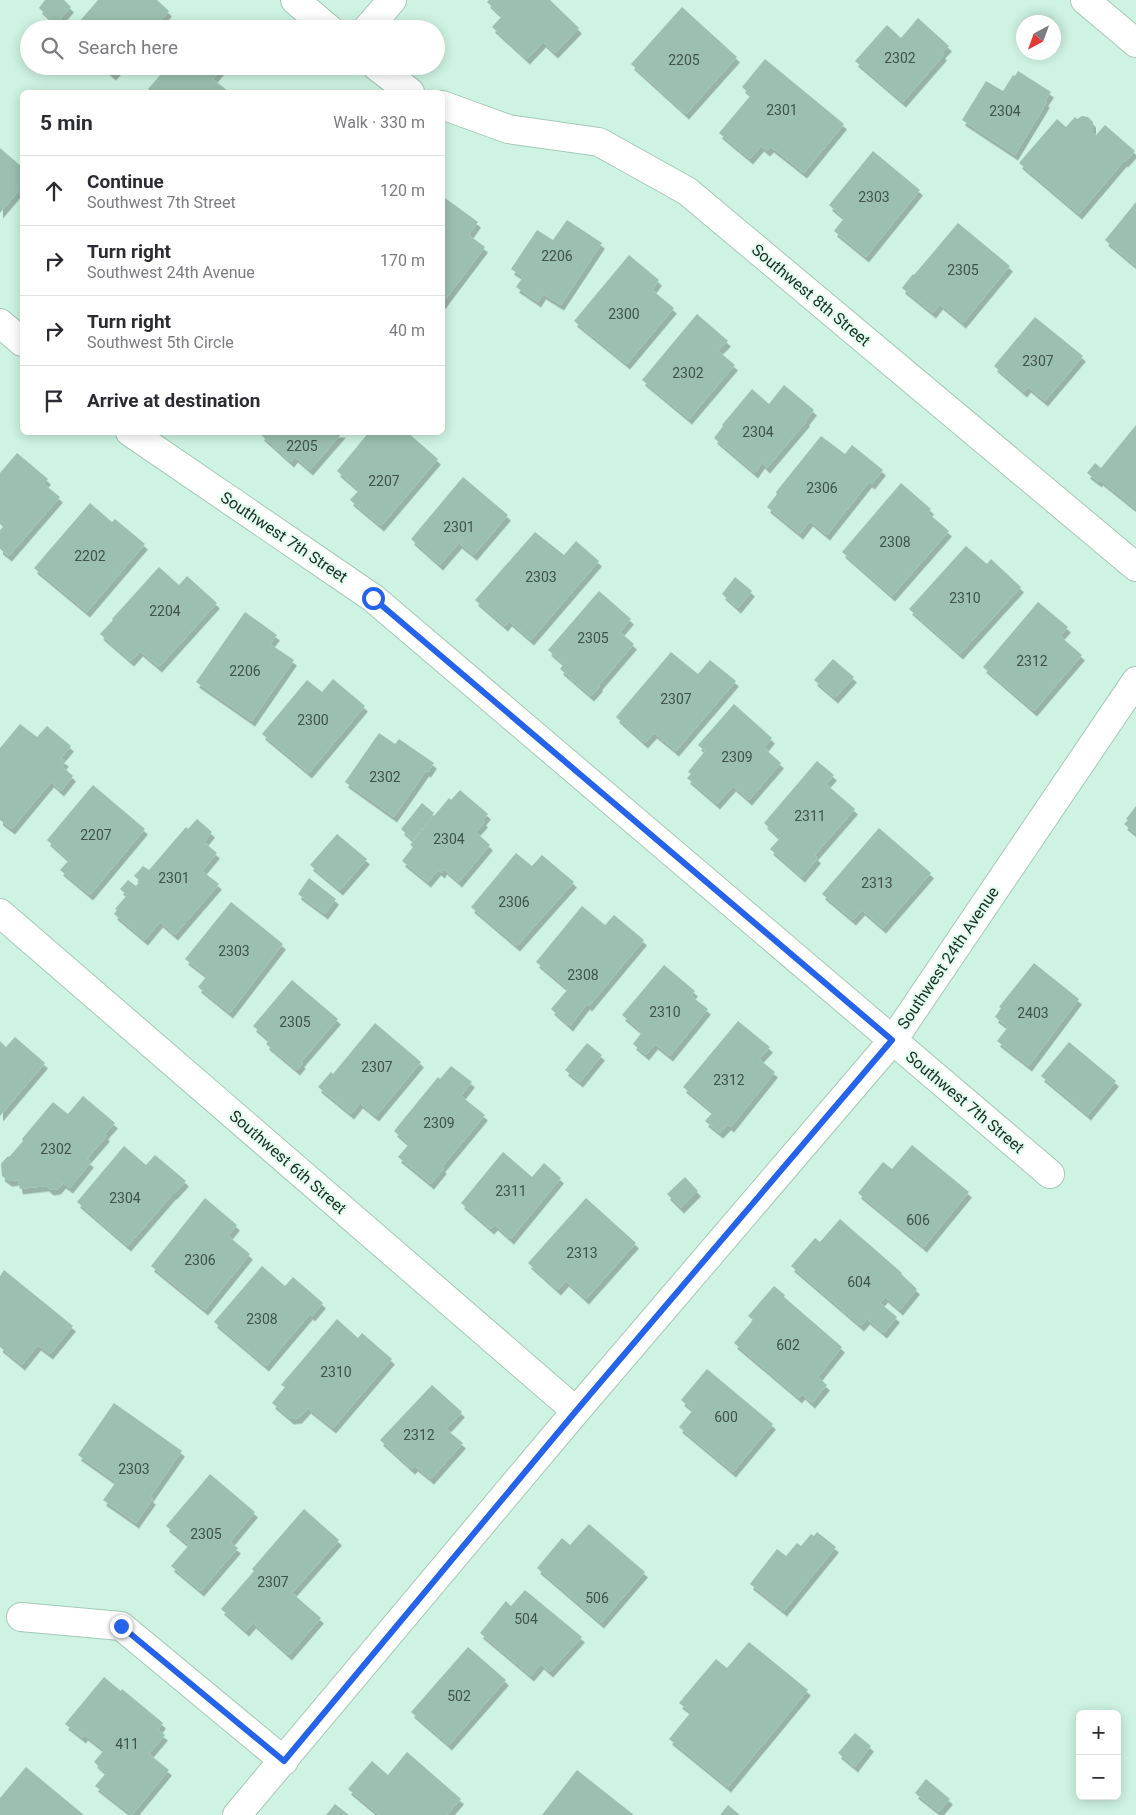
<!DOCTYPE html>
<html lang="en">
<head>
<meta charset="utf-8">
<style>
	:root { --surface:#fff; --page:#f7f7f7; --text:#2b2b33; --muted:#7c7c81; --line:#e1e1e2 }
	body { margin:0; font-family:Roboto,sans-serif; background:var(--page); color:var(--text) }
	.controls { position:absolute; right:15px; bottom:15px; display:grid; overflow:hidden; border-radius:8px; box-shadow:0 2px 12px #0003 }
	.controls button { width:45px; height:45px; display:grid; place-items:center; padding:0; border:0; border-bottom:1px solid var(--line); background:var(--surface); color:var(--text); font:25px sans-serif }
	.compass { position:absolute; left:1016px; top:15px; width:45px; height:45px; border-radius:50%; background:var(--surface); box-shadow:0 2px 12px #0003; rotate:221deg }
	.stop { position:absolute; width:15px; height:15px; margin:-11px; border:4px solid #2563eb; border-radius:50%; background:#fff }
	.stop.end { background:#2563eb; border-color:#fff; box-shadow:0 1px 5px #0008 }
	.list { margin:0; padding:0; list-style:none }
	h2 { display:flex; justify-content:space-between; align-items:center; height:65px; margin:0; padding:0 20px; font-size:21px }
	h2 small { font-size:16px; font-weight:400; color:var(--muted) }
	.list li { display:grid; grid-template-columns:32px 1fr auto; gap:15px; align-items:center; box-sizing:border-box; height:70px; padding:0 20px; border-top:1px solid var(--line) }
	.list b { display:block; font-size:19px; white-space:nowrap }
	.list p { margin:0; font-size:16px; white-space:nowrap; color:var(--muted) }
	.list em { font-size:16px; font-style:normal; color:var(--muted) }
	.icon { flex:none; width:28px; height:28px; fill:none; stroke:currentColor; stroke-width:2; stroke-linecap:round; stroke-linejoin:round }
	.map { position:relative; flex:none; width:1136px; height:1815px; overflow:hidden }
	.search { position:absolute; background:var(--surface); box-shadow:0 2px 12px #0003; left:20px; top:20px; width:425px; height:55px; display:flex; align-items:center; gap:12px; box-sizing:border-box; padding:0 18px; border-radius:28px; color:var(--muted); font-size:19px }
	.panel { position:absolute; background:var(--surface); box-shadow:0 2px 12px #0003; left:20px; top:90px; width:425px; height:345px; border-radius:8px }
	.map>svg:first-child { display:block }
	.building { fill:#9cc0b0; filter:url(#shadow) }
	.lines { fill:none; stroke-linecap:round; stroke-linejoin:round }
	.minor-casing { stroke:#a4c9b8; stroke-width:30 }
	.minor { stroke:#fff; stroke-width:28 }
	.route { stroke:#2563eb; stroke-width:6 }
	.labels { text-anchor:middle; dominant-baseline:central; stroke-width:4; stroke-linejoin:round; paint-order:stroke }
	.number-label { font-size:14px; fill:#3f534a }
	.street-label { font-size:16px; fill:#202f28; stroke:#e0fef0 }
</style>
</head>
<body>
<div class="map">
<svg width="1136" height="1815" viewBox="0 0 1136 1815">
	<defs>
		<filter id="shadow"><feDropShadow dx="3" dy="5.5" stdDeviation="0" flood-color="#0004"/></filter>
	</defs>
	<rect width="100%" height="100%" fill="#cef3e2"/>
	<path class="building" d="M 45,0 L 64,0 L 71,7 L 56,24 L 39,8 Z
		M 98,0 L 157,0 L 169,11 L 153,29 L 73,29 Z
		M 489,0 L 550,0 L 579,28 L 555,53 L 543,42 L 527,59 L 492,27 L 502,16 L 487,2 Z
		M 682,7 L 737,57 L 686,114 L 631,64 Z
		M 918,18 L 949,46 L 942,53 L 944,55 L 903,102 L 855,61 L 887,25 L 901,38 Z
		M 765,59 L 844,124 L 804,173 L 771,147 L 767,151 L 761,146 L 750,159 L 719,133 L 751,95 L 742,87 Z
		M 102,66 L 121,66 L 113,75 Z
		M 168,66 L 224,66 L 213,79 L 229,92 L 152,92 L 148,89 Z
		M 1018,71 L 1051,92 L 1045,101 L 1047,102 L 1015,155 L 962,120 L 986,81 L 1003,91 L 1013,75 L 1015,76 Z
		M 1082,116 L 1088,117 L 1093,122 L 1093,133 L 1096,135 L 1105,125 L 1135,151 L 1125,162 L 1124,161 L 1079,214 L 1019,163 L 1057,119 L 1066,127 L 1075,117 L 1077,119 Z
		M 0,148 L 22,167 L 22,187 L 0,213 Z
		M 873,151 L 920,190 L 866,257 L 834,231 L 844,218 L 829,205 Z
		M 445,198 L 478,222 L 469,235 L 485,247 L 442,304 L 442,201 Z
		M 1136,202 L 1136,266 L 1105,240 Z
		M 567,220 L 602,243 L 561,305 L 543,294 L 538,302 L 516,287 L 523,277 L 511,269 L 537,230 L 553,240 Z
		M 958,223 L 1010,266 L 963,323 L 940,304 L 933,313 L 902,288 L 913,274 L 914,275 Z
		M 629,255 L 659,280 L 652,290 L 674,308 L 627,364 L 574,321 Z
		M 697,314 L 728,341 L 718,351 L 735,365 L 689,419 L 642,380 Z
		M 1035,317 L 1083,356 L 1045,401 L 1028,387 L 1024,392 L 994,366 Z
		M 784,385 L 814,410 L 806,420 L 807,421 L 767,468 L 762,463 L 755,473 L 714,438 L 723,426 L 722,425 L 752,389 L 769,404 Z
		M 1136,425 L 1136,509 L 1100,480 L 1099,482 L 1087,473 L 1095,463 L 1101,468 Z
		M 263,432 L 343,432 L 310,470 L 295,457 L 291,462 L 261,435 Z
		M 369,432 L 407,432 L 438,459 L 381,526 L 350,500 L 359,490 L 337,471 Z
		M 821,436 L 845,454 L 852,445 L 883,470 L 872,484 L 869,482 L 827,535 L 810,521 L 800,534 L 767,507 L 777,494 L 776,492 Z
		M 17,453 L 48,479 L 44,484 L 60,497 L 9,556 L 0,549 L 0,530 L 3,527 L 0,524 L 0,473 Z
		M 463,477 L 508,515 L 474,555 L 459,543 L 440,565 L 411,539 Z
		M 901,483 L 931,509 L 928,513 L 949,531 L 892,596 L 842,552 Z
		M 90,503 L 112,522 L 115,519 L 145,544 L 87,612 L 34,568 Z
		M 535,532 L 564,555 L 576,541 L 599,561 L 531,640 L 509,621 L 505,626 L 475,600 Z
		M 966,546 L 987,564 L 991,559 L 1021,587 L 960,654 L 909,609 Z
		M 159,567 L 179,585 L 187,576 L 217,603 L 159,667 L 140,651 L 131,661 L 100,634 L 113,620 L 112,619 Z
		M 735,577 L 752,591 L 738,608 L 722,594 Z
		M 599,591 L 631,619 L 620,632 L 634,644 L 599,685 L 600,686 L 591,696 L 560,669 L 564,664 L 548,650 Z
		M 1038,602 L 1068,627 L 1060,636 L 1082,655 L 1034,711 L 983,667 Z
		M 245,612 L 277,635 L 270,644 L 294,660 L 252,721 L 196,682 Z
		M 671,652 L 698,674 L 710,660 L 736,681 L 676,751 L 654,733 L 645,743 L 616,717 Z
		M 833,659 L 854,677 L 835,698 L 814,680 Z
		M 333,679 L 365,706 L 309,773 L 262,734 L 307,680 L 322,692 Z
		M 734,704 L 772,738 L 764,748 L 781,763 L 749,800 L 733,786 L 717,804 L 687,778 L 691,774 L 688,772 L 705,751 L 698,745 Z
		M 20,724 L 37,737 L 47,726 L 71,746 L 61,758 L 66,761 L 62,766 L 73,776 L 61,791 L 51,782 L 12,829 L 0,820 L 0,748 Z
		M 379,733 L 395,744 L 399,739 L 434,763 L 428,772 L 426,771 L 394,817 L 345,782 Z
		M 817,761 L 834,775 L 826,784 L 855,809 L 815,855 L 818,858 L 802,877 L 770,849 L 780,838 L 764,823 Z
		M 93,785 L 145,829 L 90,895 L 60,870 L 69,860 L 47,840 Z
		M 460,790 L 488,814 L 483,820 L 485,822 L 476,832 L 490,845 L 459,882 L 444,869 L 442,873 L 438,870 L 428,882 L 402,861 L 413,847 L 410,845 L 449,798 L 451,800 Z
		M 422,803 L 434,813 L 413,840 L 401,829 Z
		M 1136,806 L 1136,834 L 1124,824 L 1128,820 L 1126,819 Z
		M 197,819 L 212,832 L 204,842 L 217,853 L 202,871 L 219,884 L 175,935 L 160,922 L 145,940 L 114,914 L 117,910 L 115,909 L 127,895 L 120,889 L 128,880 L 136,886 L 140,881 L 134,876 L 143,866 L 149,870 L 186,827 L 188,829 Z
		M 879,828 L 931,873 L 883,928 L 862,910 L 853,920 L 822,894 Z
		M 337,834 L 367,859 L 340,890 L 310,865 Z
		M 516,853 L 532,866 L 542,855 L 574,882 L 517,946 L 471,907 Z
		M 309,878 L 336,899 L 325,914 L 298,894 Z
		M 231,902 L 283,944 L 230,1013 L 198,987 L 207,976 L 185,959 Z
		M 582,906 L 605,925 L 614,915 L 644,940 L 589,1006 L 587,1004 L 570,1026 L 551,1009 L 568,989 L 536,962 Z
		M 1034,963 L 1079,999 L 1029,1066 L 997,1041 L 1008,1027 L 995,1017 L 1001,1008 L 999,1007 Z
		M 664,965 L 695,991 L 691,996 L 708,1009 L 670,1056 L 655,1044 L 646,1055 L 633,1044 L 642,1032 L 622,1015 Z
		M 292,980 L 338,1019 L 301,1062 L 303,1063 L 297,1070 L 266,1044 L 269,1040 L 253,1026 Z
		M 738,1021 L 770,1047 L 759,1059 L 775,1072 L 731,1127 L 728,1125 L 720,1133 L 705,1121 L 713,1112 L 683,1087 Z
		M 375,1023 L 421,1062 L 376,1116 L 360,1103 L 351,1114 L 318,1087 L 331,1072 L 333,1074 Z
		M 15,1037 L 45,1063 L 0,1116 L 0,1041 L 6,1047 Z
		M 1069,1042 L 1116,1081 L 1088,1115 L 1041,1076 Z
		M 587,1043 L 602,1055 L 580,1082 L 565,1070 Z
		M 451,1066 L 472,1082 L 461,1096 L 485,1115 L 442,1167 L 444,1168 L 431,1184 L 398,1157 L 409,1144 L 394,1131 L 438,1077 L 440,1079 Z
		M 83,1096 L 115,1123 L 105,1134 L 107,1136 L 87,1159 L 91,1162 L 70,1188 L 63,1183 L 58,1189 L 51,1190 L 46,1186 L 20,1189 L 18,1180 L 9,1181 L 2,1176 L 1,1164 L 7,1157 L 10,1156 L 23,1141 L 22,1139 L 53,1102 L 68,1114 Z
		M 912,1145 L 969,1192 L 924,1247 L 858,1193 L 883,1162 L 892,1169 Z
		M 124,1146 L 146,1165 L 155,1155 L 186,1181 L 174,1194 L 173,1194 L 128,1246 L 77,1202 Z
		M 503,1152 L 532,1177 L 544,1163 L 561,1178 L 511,1239 L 495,1225 L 491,1229 L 461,1203 Z
		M 685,1177 L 698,1191 L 681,1208 L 667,1194 Z
		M 205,1198 L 237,1225 L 228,1236 L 250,1254 L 205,1310 L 151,1266 Z
		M 586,1198 L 636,1243 L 586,1299 L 566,1281 L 558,1290 L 528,1263 Z
		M 840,1219 L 902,1273 L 901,1274 L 917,1289 L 900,1310 L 885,1297 L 880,1303 L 897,1317 L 884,1333 L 867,1319 L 861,1326 L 791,1266 L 815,1238 L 820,1242 Z
		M 262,1266 L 285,1286 L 293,1277 L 323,1303 L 312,1316 L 310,1314 L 266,1366 L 214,1322 Z
		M 4,1270 L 73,1326 L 50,1354 L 38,1345 L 22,1365 L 0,1347 L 0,1276 Z
		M 774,1286 L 785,1295 L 784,1297 L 842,1347 L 818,1377 L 827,1385 L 812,1403 L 802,1394 L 799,1398 L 734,1343 L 753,1320 L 748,1316 Z
		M 337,1319 L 358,1338 L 362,1333 L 392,1359 L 333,1428 L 308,1408 L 299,1418 L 291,1419 L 272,1403 L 285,1387 L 281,1385 Z
		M 707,1369 L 773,1424 L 733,1472 L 679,1427 L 693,1410 L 681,1400 Z
		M 432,1385 L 462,1412 L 446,1429 L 463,1443 L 431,1479 L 415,1466 L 412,1469 L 380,1440 Z
		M 114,1403 L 182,1451 L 150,1497 L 153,1499 L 136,1523 L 103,1500 L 116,1482 L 78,1455 Z
		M 210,1474 L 255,1512 L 230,1542 L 238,1548 L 201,1591 L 171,1566 L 189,1545 L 166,1526 Z
		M 304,1509 L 339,1540 L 292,1593 L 321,1618 L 289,1655 L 253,1623 L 246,1631 L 221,1609 L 254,1571 L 252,1569 Z
		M 589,1524 L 645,1572 L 601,1623 L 537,1568 L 562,1538 L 570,1545 Z
		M 817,1532 L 836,1547 L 784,1611 L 750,1584 L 777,1549 L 786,1556 L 797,1543 L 801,1546 L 811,1534 L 814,1536 Z
		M 525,1590 L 582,1637 L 550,1672 L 541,1664 L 531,1676 L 480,1633 L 506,1601 L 511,1606 Z
		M 749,1642 L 808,1690 L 728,1787 L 669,1739 L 691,1712 L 679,1703 L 716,1659 L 727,1668 Z
		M 468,1647 L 506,1680 L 449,1745 L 411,1712 Z
		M 104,1677 L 121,1691 L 122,1689 L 163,1723 L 158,1730 L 165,1735 L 149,1754 L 169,1770 L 132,1815 L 95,1786 L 106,1773 L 94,1762 L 104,1750 L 85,1735 L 83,1738 L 65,1724 Z
		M 855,1733 L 871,1746 L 855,1767 L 838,1753 Z
		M 407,1752 L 461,1799 L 447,1815 L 379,1815 L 348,1789 L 372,1761 L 388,1775 Z
		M 26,1767 L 84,1815 L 0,1815 L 0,1798 Z
		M 577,1770 L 620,1804 L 634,1815 L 542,1815 Z
		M 926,1779 L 950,1799 L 939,1812 L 915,1793 Z
		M 335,1804 L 349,1815 L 326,1815 Z
		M 728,1805 L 740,1815 L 720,1815 Z"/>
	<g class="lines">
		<g class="minor-casing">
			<path id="minor" d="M 295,0 L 329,29
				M 1085,0 L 1136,43
				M 367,29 L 392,0
				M 376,66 L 410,92
				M 442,105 L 508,129 L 599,142 L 687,191 L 1136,567
				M 0,323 L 22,342
				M 130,432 L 373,598 L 1050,1174
				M 0,913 L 576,1411
				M 21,1617 L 121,1626 L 284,1761
				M 237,1815 L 576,1411 L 893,1040 L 1136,681"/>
		</g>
		<use href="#minor" class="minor"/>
	</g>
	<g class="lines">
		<path class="route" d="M 121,1626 L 284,1761 L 576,1411 L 892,1040 L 373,598"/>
	</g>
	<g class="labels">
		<g class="number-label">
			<text x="900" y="58">2302</text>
			<text x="684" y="60">2205</text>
			<text x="782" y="110">2301</text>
			<text x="1005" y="111">2304</text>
			<text x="874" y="197">2303</text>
			<text x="557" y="256">2206</text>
			<text x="963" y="270">2305</text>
			<text x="624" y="314">2300</text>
			<text x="1038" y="361">2307</text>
			<text x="688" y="373">2302</text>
			<text x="758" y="432">2304</text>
			<text x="302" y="446">2205</text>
			<text x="384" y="481">2207</text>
			<text x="822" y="488">2306</text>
			<text x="459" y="527">2301</text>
			<text x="895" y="542">2308</text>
			<text x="90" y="556">2202</text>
			<text x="541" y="577">2303</text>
			<text x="965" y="598">2310</text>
			<text x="165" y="611">2204</text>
			<text x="593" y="638">2305</text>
			<text x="1032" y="661">2312</text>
			<text x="245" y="671">2206</text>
			<text x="676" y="699">2307</text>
			<text x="313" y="720">2300</text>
			<text x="737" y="757">2309</text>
			<text x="385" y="777">2302</text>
			<text x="810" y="816">2311</text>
			<text x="96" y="835">2207</text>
			<text x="449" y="839">2304</text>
			<text x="174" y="878">2301</text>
			<text x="877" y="883">2313</text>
			<text x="514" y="902">2306</text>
			<text x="234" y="951">2303</text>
			<text x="583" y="975">2308</text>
			<text x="665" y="1012">2310</text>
			<text x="1033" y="1013">2403</text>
			<text x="295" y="1022">2305</text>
			<text x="377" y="1067">2307</text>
			<text x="729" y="1080">2312</text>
			<text x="439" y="1123">2309</text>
			<text x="56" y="1149">2302</text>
			<text x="511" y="1191">2311</text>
			<text x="125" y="1198">2304</text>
			<text x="918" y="1220">606</text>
			<text x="582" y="1253">2313</text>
			<text x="200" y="1260">2306</text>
			<text x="859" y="1282">604</text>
			<text x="262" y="1319">2308</text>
			<text x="788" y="1345">602</text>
			<text x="336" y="1372">2310</text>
			<text x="726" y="1417">600</text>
			<text x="419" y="1435">2312</text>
			<text x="134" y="1469">2303</text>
			<text x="206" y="1534">2305</text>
			<text x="273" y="1582">2307</text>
			<text x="597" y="1598">506</text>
			<text x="526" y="1619">504</text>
			<text x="459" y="1696">502</text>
			<text x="127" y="1744">411</text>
		</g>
		<g class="street-label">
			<text transform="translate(811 295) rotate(40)">Southwest 8th Street</text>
			<text transform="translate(284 537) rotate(34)">Southwest 7th Street</text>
			<text transform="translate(948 958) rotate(-56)">Southwest 24th Avenue</text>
			<text transform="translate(965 1102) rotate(40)">Southwest 7th Street</text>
			<text transform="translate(288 1162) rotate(41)">Southwest 6th Street</text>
		</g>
	</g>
</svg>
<div class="controls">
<button>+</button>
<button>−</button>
</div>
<svg class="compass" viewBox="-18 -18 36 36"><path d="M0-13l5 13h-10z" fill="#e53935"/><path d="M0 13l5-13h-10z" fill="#7c7c81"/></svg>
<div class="stop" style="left:373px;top:598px"></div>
<div class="stop end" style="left:121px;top:1626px"></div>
<div class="search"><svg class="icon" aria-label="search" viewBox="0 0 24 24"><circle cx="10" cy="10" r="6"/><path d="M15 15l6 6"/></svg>Search here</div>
<section class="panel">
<h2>5 min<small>Walk · 330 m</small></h2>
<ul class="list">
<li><svg class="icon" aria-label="ahead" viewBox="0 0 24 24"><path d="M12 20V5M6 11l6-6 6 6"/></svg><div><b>Continue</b><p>Southwest 7th Street</p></div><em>120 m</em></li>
<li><svg class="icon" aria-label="right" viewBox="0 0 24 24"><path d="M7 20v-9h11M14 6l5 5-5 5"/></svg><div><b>Turn right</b><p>Southwest 24th Avenue</p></div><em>170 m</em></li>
<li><svg class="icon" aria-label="right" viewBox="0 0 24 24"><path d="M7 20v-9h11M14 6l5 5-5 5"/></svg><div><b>Turn right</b><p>Southwest 5th Circle</p></div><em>40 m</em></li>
<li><svg class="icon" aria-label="arrive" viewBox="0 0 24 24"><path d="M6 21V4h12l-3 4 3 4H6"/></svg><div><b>Arrive at destination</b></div></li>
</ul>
</section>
</div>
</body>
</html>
